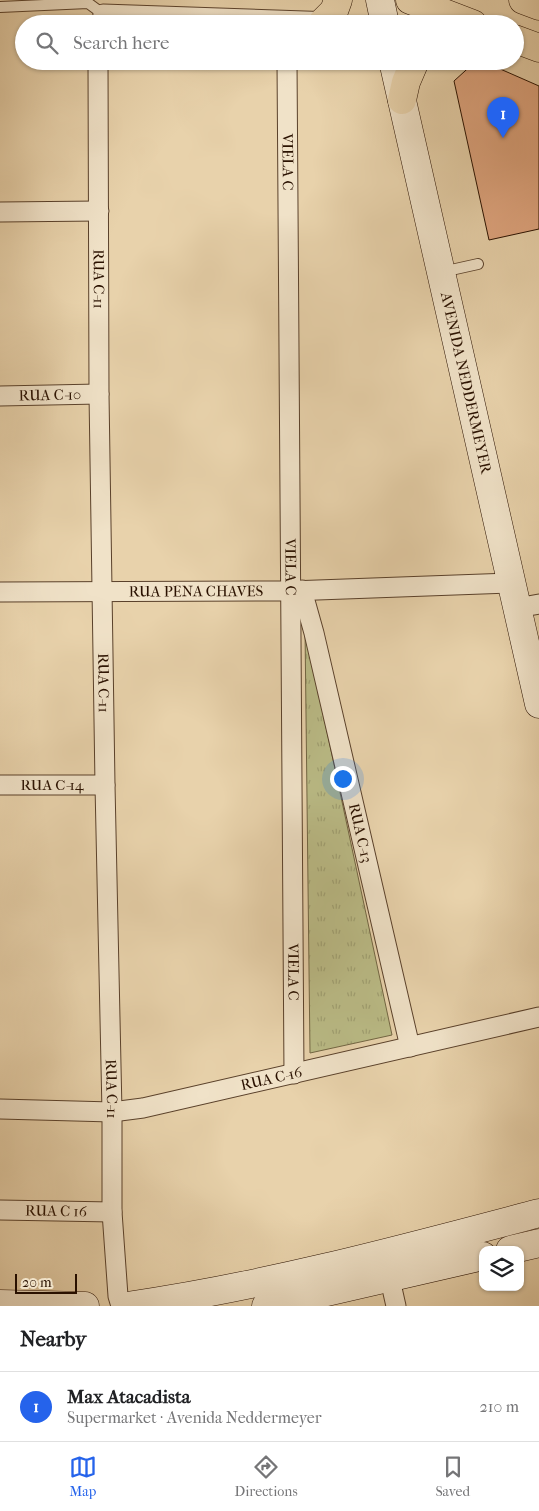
<!DOCTYPE html>
<html lang="en">
<head>
<meta charset="utf-8">
<style>
	:root { --surface:#fff; --page:#f6f6f6; --text:#202124; --muted:#757577; --line:#e0e0e0; --accent:#2563eb }
	body { margin:0; font-family:"IM FELL French Canon",serif; background:var(--page); color:var(--text) }
	.controls { position:absolute; right:15px; bottom:15px; display:grid; overflow:hidden; border-radius:10px; box-shadow:0 1px 4px #0004 }
	.controls button { width:45px; height:45px; display:grid; place-items:center; padding:0; border:0; border-bottom:1px solid var(--line); background:var(--surface); color:var(--text); font:25px sans-serif }
	.scale { position:absolute; left:15px; bottom:12px; width:62px; box-sizing:border-box; padding-left:5px; border:2px solid #2a1100; border-top:0; font-size:14px; line-height:18px; white-space:nowrap; color:#2a1100; -webkit-text-stroke:4px #f0e2c8; paint-order:stroke }
	.you { position:absolute; left:342px; top:778px; width:18px; height:18px; margin:-12px; border:4px solid #fff; border-radius:50%; background:#1a73e8; box-shadow:0 0 0 8px #1a73e833 }
	.badge { display:grid; place-items:center; width:32px; height:32px; border-radius:50%; background:var(--accent); color:#fff; font-size:16px; font-weight:700 }
	.pin { position:absolute; translate:-50% -41px; filter:drop-shadow(0 1px 2px #0008) }
	.pin::after { content:''; position:absolute; top:26px; width:18px; height:15px; background:inherit; clip-path:polygon(0 0,100% 0,50% 100%) }
	.list { margin:0; padding:0; list-style:none }
	h2 { display:flex; justify-content:space-between; align-items:center; height:65px; margin:0; padding:0 20px; font-size:21px }
	h2 small { font-size:16px; font-weight:400; color:var(--muted) }
	.list li { display:grid; grid-template-columns:32px 1fr auto; gap:15px; align-items:center; box-sizing:border-box; height:70px; padding:0 20px; border-top:1px solid var(--line) }
	.list b { display:block; font-size:19px; white-space:nowrap }
	.list p { margin:0; font-size:16px; white-space:nowrap; color:var(--muted) }
	.list em { font-size:16px; font-style:normal; color:var(--muted) }
	.icon { flex:none; width:28px; height:28px; fill:none; stroke:currentColor; stroke-width:2; stroke-linecap:round; stroke-linejoin:round }
	.map { position:relative; flex:none; width:539px; height:1306px; overflow:hidden }
	.search { position:absolute; background:var(--surface); box-shadow:0 1px 4px #0004; left:15px; right:15px; top:15px; height:55px; display:flex; align-items:center; gap:12px; box-sizing:border-box; padding:0 18px; border-radius:28px; color:var(--muted); font-size:19px }
	.sheet { height:135px; background:var(--surface) }
	nav { display:flex; justify-content:space-around; align-items:center; box-sizing:border-box; height:70px; border-top:1px solid var(--line); background:var(--surface); font-size:14px; color:var(--muted) }
	nav a { display:grid; justify-items:center; gap:2px }
	nav .on { color:var(--accent) }
	.map>svg:first-child { display:block }
	.grass { fill:url(#grass-tufts); stroke:#726643 }
	.building { fill:#dfa57f; stroke:#2a1100 }
	.lines { fill:none; stroke-linecap:round; stroke-linejoin:round }
	.lane-casing { stroke:#5a412b; stroke-width:12 }
	.street-casing { stroke:#5a412b; stroke-width:21 }
	.secondary-casing { stroke:#2a1100; stroke-width:29 }
	.primary-casing { stroke:#2a1100; stroke-width:29 }
	.lane { stroke:#f0e2c8; stroke-width:10 }
	.street { stroke:#f0e2c8; stroke-width:19 }
	.secondary { stroke:#f0e2c8; stroke-width:28 }
	.primary { stroke:#e8d2ab; stroke-width:28 }
	.labels { text-anchor:middle; dominant-baseline:central; stroke-width:4.5; stroke-linejoin:round; paint-order:stroke }
	.street-label { font-size:15px; fill:#2a1100; stroke:#f0e2c8 }
</style>
</head>
<body>
<div class="map">
<svg width="539" height="1306" viewBox="0 0 539 1306">
	<defs>
		<pattern id="grass-tufts" width="24" height="20" patternUnits="userSpaceOnUse" patternTransform="scale(1.25)"><rect width="24" height="20" fill="#babb86"/><path d="M3 7l-1-3M5 7V3M7 7l1-3M15 17l-1-3M17 17v-4M19 17l1-3" fill="none" stroke="#a0a072"/></pattern>
	</defs>
	<rect width="100%" height="100%" fill="#e8d2ab"/>
	<filter id="stains"><feTurbulence type="fractalNoise" baseFrequency=".004" numOctaves="4"/><feColorMatrix values="0 0 0 0 .2 0 0 0 0 .09 0 0 0 0 .02 0 0 0 .5 -.17"/></filter>
	<radialGradient id="worn" r=".72"><stop offset=".6" stop-color="#630" stop-opacity="0"/><stop offset="1" stop-color="#630" stop-opacity=".3"/></radialGradient>
	<path class="grass" d="M 305,629 L 392,1035 L 310,1053 Z"/>
	<path class="building" d="M 476,61 L 482,61 L 539,86 L 539,229 L 489,240 L 454,81 Z"/>
	<g class="lines">
		<g class="lane-casing">
			<path id="lane" d="M 0,7 L 88,3 L 103,14
				M 442,272 L 478,264"/>
		</g>
		<g class="street-casing">
			<g id="street">
				<path d="M 102,24 L 103,14 L 334,22"/>
				<path id="s1" d="M 98,61 L 99,394 L 105,785 L 112,1112 L 112,1212 L 118,1296 L 121,1306"/>
				<path id="s2" d="M 287,61 L 294,1074"/>
				<path d="M 0,212 L 99,211"/>
				<path id="s3" d="M 0,396 L 99,394"/>
				<path id="s4" d="M 302,590 L 314,633 L 410,1047"/>
				<path id="s5" d="M 0,592 L 290,591 L 512,583"/>
				<path d="M 517,608 L 539,604"/>
				<path id="s6" d="M 0,785 L 105,785"/>
				<path id="s7" d="M 0,1109 L 112,1112 L 143,1108 L 539,1017"/>
				<path id="s8" d="M 0,1210 L 112,1212"/>
				<path d="M 387,1266 L 396,1306"/>
			</g>
		</g>
		<g class="secondary-casing">
			<g id="secondary">
				<path d="M 380,0 L 385,24"/>
				<path id="s9" d="M 393,61 L 539,704"/>
				<path d="M 510,1250 L 539,1243"/>
				<path d="M 0,1304 L 85,1306"/>
				<path d="M 127,1306 C 266,1286 403,1249 539,1213"/>
				<path d="M 266,1306 L 483,1256"/>
			</g>
		</g>
		<g class="primary-casing">
			<path id="primary" d="M 410,0 L 473,24
				M 523,0 L 539,6
				M 323,22 L 334,11 L 338,0
				M 515,39 L 539,48
				M 402,100 L 406,82 L 415,61"/>
		</g>
		<use href="#lane" class="lane"/>
		<use href="#street" class="street"/>
		<use href="#secondary" class="secondary"/>
		<use href="#primary" class="primary"/>
	</g>
	<g class="labels">
		<g class="street-label">
			<text stroke="none"><textPath href="#s2" startOffset="101">VIELA C</textPath></text>
			<text stroke="none"><textPath href="#s1" startOffset="218">RUA C-11</textPath></text>
			<text stroke="none"><textPath href="#s9" startOffset="330">AVENIDA NEDDERMEYER</textPath></text>
			<text stroke="none"><textPath href="#s3" startOffset="50">RUA C-10</textPath></text>
			<text stroke="none"><textPath href="#s2" startOffset="506">VIELA C</textPath></text>
			<text stroke="none"><textPath href="#s5" startOffset="196">RUA PENA CHAVES</textPath></text>
			<text stroke="none"><textPath href="#s1" startOffset="622">RUA C-11</textPath></text>
			<text stroke="none"><textPath href="#s6" startOffset="52">RUA C-14</textPath></text>
			<text stroke="none"><textPath href="#s4" startOffset="250">RUA C-13</textPath></text>
			<text stroke="none"><textPath href="#s2" startOffset="911">VIELA C</textPath></text>
			<text stroke="none"><textPath href="#s7" startOffset="275">RUA C-16</textPath></text>
			<text stroke="none"><textPath href="#s1" startOffset="1028">RUA C-11</textPath></text>
			<text stroke="none"><textPath href="#s8" startOffset="56">RUA C 16</textPath></text>
		</g>
	</g>
	<rect width="100%" height="100%" filter="url(#stains)"/>
	<rect width="100%" height="100%" fill="url(#worn)"/>
</svg>
<div class="controls">
<button><svg class="icon" aria-label="layers" viewBox="0 0 24 24"><path d="M12 4l9 5-9 5-9-5zM3 14l9 5 9-5"/></svg></button>
</div>
<div class="scale">20 m</div>
<div class="you"></div>
<div class="pin badge" style="left:503px;top:138px">1</div>
<div class="search"><svg class="icon" aria-label="search" viewBox="0 0 24 24"><circle cx="10" cy="10" r="6"/><path d="M15 15l6 6"/></svg>Search here</div>
</div>
<section class="sheet">
<h2>Nearby<small></small></h2>
<ul class="list">
<li><span class="badge">1</span><div><b>Max Atacadista</b><p>Supermarket · Avenida Neddermeyer</p></div><em>210 m</em></li>
</ul>
</section>
<nav>
<a class="on"><svg class="icon" aria-label="map" viewBox="0 0 24 24"><path d="M3 6l6-2 6 2 6-2v14l-6 2-6-2-6 2zM9 4v14M15 6v14"/></svg>Map</a>
<a><svg class="icon" aria-label="directions" viewBox="0 0 24 24"><path d="M12 3l9 9-9 9-9-9zM9 14v-3h6M13 9l2 2-2 2"/></svg>Directions</a>
<a><svg class="icon" aria-label="saved" viewBox="0 0 24 24"><path d="M7 4h10v16l-5-4-5 4z"/></svg>Saved</a>
</nav>
</body>
</html>
